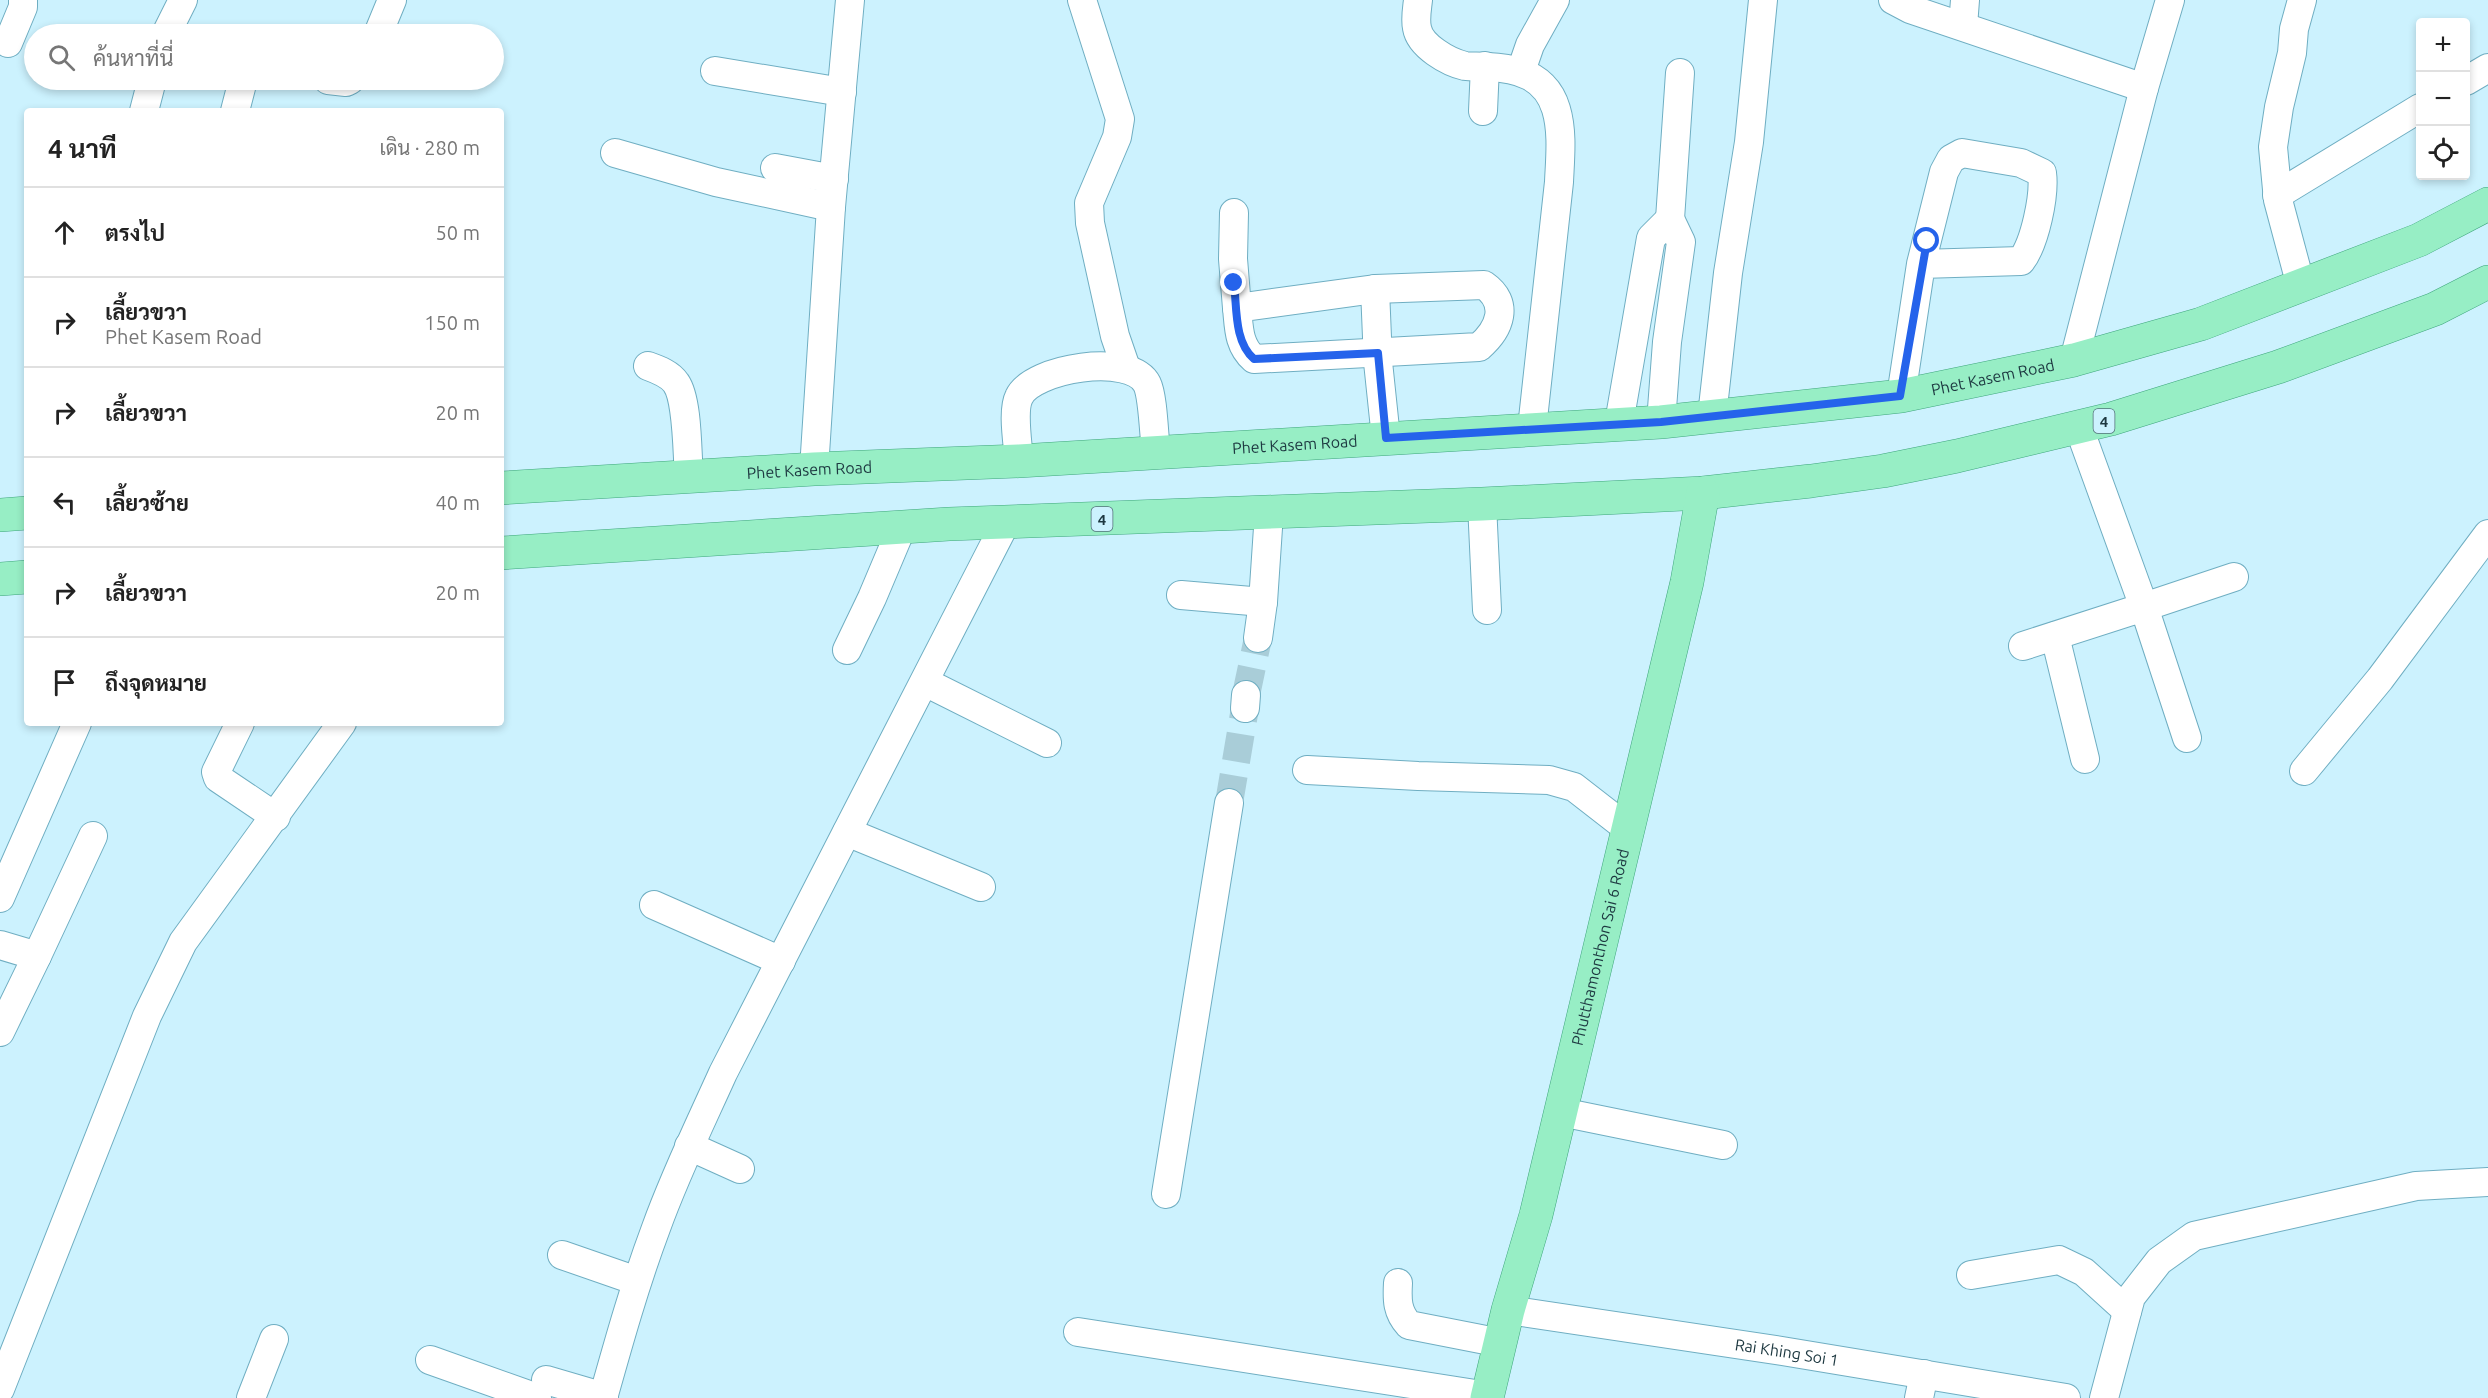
<!DOCTYPE html>
<html lang="th">
<head>
<meta charset="utf-8">
<style>
	:root { --surface:#fff; --page:#f6f6f6; --text:#222; --muted:#767676; --line:#e0e0e0 }
	body { margin:0; font-family:Ubuntu,Sarabun,sans-serif; background:var(--page); color:var(--text) }
	.controls { position:absolute; right:18px; top:18px; display:grid; overflow:hidden; border-radius:6px; box-shadow:0 3px 9px #0003 }
	.controls button { width:54px; height:54px; display:grid; place-items:center; padding:0; border:0; border-bottom:2px solid var(--line); background:var(--surface); color:var(--text); font:30px sans-serif }
	.stop { position:absolute; width:18px; height:18px; margin:-14px; border:4px solid #2563eb; border-radius:50%; background:#fff }
	.stop.end { background:#2563eb; border-color:#fff; box-shadow:0 2px 6px #0008 }
	.list { margin:0; padding:0; list-style:none }
	h2 { display:flex; justify-content:space-between; align-items:center; height:78px; margin:0; padding:0 24px; font-size:26px }
	h2 small { font-size:20px; font-weight:400; color:var(--muted) }
	.list li { display:grid; grid-template-columns:39px 1fr auto; gap:18px; align-items:center; box-sizing:border-box; height:90px; padding:0 24px; border-top:2px solid var(--line) }
	.list b { display:block; font-size:22px; white-space:nowrap }
	.list p { margin:0; font-size:20px; white-space:nowrap; color:var(--muted) }
	.list em { font-size:20px; font-style:normal; color:var(--muted) }
	.icon { flex:none; width:33px; height:33px; fill:none; stroke:currentColor; stroke-width:2; stroke-linecap:round; stroke-linejoin:round }
	.map { position:relative; flex:none; width:2488px; height:1398px; overflow:hidden }
	.search { position:absolute; background:var(--surface); box-shadow:0 3px 9px #0003; left:24px; top:24px; width:480px; height:66px; display:flex; align-items:center; gap:15px; box-sizing:border-box; padding:0 21px; border-radius:33px; color:var(--muted); font-size:22px }
	.panel { position:absolute; background:var(--surface); box-shadow:0 3px 9px #0003; left:24px; top:108px; width:480px; height:618px; border-radius:6px }
	.map>svg:first-child { display:block }
	.lines { fill:none; stroke-linecap:round; stroke-linejoin:round }
	.minor-tunnel { stroke:#a9cdd8; stroke-width:28; stroke-dasharray:28 14; stroke-linecap:butt }
	.minor-casing { stroke:#6faec2; stroke-width:30 }
	.major-casing { stroke:#3fa67d; stroke-width:34 }
	.minor { stroke:#fff; stroke-width:28 }
	.major { stroke:#97eec5; stroke-width:33 }
	.route { stroke:#2563eb; stroke-width:8 }
	.labels { text-anchor:middle; dominant-baseline:central; stroke-width:5; stroke-linejoin:round; paint-order:stroke }
	.shield { fill:#ccf2fe; stroke:#527079; stroke-width:1.5 }
	.shield-label { font-size:15px; font-weight:bold; fill:#1d3840 }
	.street-label { font-size:16px; fill:#1d3840; stroke:#ccf2fe }
</style>
</head>
<body>
<div class="map">
<svg width="2488" height="1398" viewBox="0 0 2488 1398">
	<rect width="100%" height="100%" fill="#ccf2fe"/>
	<g class="lines">
		<path class="minor-tunnel" d="M 1246,695 L 1258,638
			M 1229,803 L 1245,708"/>
		<g class="minor-casing">
			<g id="minor">
				<path d="M 1082,0 L 1120,119 L 1117,137 L 1089,203 L 1090,223 L 1115,336 L 1126,368"/>
				<path d="M 1418,0 C 1417,9 1415,19 1417,28 C 1420,46 1448,62 1465,66 C 1472,67 1481,66 1488,67 C 1518,68 1546,76 1556,109 C 1563,132 1560,159 1559,182 L 1532,428"/>
				<path d="M 1893,0 L 1910,9 L 2144,88"/>
				<path d="M 1963,26 L 1965,0"/>
				<path d="M 166,34 L 183,0"/>
				<path d="M 378,34 L 392,0"/>
				<path d="M 8,43 L 23,7 L 23,0"/>
				<path d="M 715,71 L 842,92"/>
				<path d="M 1521,71 L 1530,45 L 1555,0"/>
				<path d="M 328,80 L 346,82 L 350,80"/>
				<path d="M 2466,81 L 2488,68"/>
				<path d="M 144,111 L 152,80"/>
				<path d="M 235,111 L 243,80"/>
				<path d="M 1483,111 L 1485,66"/>
				<path d="M 615,153 L 716,182 L 831,207"/>
				<path d="M 775,168 L 834,179"/>
				<path d="M 2277,195 L 2420,108"/>
				<path d="M 1234,213 L 1233,259 L 1237,308"/>
				<path d="M 1670,219 L 1680,73"/>
				<path d="M 1484,285 C 1510,303 1500,329 1479,347 L 1254,359 C 1238,345 1239,327 1237,308 L 1375,289 Z"/>
				<path d="M 2301,286 L 2278,200 L 2273,147 L 2279,107 L 2292,53 L 2294,29 L 2302,0"/>
				<path d="M 1375,289 L 1378,362 L 1386,438"/>
				<path d="M 2074,360 L 2144,88 L 2170,0"/>
				<path d="M 648,366 C 659,370 670,374 676,383 C 688,400 687,454 689,476"/>
				<path d="M 1901,396 L 1921,264 L 1944,172 L 1951,159 L 1962,153 L 2021,163 L 2042,173 C 2045,195 2035,243 2021,261 L 1921,264"/>
				<path d="M 1712,416 L 1728,273 L 1749,142 L 1763,0"/>
				<path d="M 1619,423 L 1651,238 L 1670,219 L 1681,242 L 1667,342 L 1661,422"/>
				<path d="M 2079,428 L 2144,607 L 2234,577"/>
				<path d="M 1019,461 C 1018,444 1012,411 1019,397 C 1032,368 1131,352 1147,384 C 1153,396 1154,436 1156,452"/>
				<path d="M 814,469 L 831,207 L 850,0"/>
				<path d="M 1482,504 L 1487,610"/>
				<path d="M 1181,595 L 1263,602"/>
				<path d="M 2055,636 L 2085,759"/>
				<path d="M 1258,638 L 1263,602 L 1269,513"/>
				<path d="M 2023,646 L 2144,607 L 2187,738"/>
				<path d="M 847,650 L 872,598 L 902,527"/>
				<path d="M 925,682 L 1047,743"/>
				<path d="M 1245,708 L 1246,695"/>
				<path d="M 240,723 L 216,772 L 218,778 L 276,817"/>
				<path d="M 1307,770 L 1418,776 L 1549,780 L 1574,787 L 1628,829"/>
				<path d="M 2304,771 L 2380,679 L 2488,534"/>
				<path d="M 847,832 L 981,887"/>
				<path d="M 0,898 L 77,723"/>
				<path d="M 654,905 L 781,961"/>
				<path d="M 0,945 L 37,956 L 93,836"/>
				<path d="M 0,1032 L 37,956"/>
				<path d="M 1561,1112 L 1723,1145"/>
				<path d="M 689,1146 L 740,1169"/>
				<path d="M 1166,1194 L 1229,803"/>
				<path d="M 562,1255 L 637,1281"/>
				<path d="M 1971,1275 L 2059,1260 L 2084,1272 L 2127,1311"/>
				<path d="M 1398,1283 C 1397,1300 1397,1312 1409,1325 L 1501,1343"/>
				<path id="s1" d="M 1508,1310 L 1782,1351 L 2066,1398"/>
				<path d="M 1078,1332 L 1488,1396"/>
				<path d="M 430,1360 L 537,1398"/>
				<path d="M 546,1380 L 604,1397"/>
				<path d="M 0,1389 L 147,1016 L 183,942 L 342,723"/>
				<path d="M 251,1398 L 274,1339"/>
				<path d="M 603,1398 C 619,1341 635,1284 656,1228 C 675,1175 700,1124 723,1073 L 1006,522"/>
				<path d="M 1919,1398 L 1924,1374"/>
				<path d="M 2104,1398 L 2131,1297 L 2159,1261 L 2194,1236 L 2416,1186 L 2488,1182"/>
			</g>
		</g>
		<g class="major-casing">
			<g id="major">
				<path id="s2" d="M 501,488 L 814,469 L 1019,461 L 1661,422 L 1901,396 L 2074,360 L 2201,324 L 2419,240 L 2488,204"/>
				<path d="M 0,515 L 27,513"/>
				<path d="M 501,553 L 949,524 L 1482,504 L 1703,493 L 1811,481 L 1883,471 L 1957,456 L 2111,419 L 2278,367 L 2435,309 L 2488,282"/>
				<path d="M 0,579 L 27,577"/>
				<path id="s3" d="M 1487,1398 L 1508,1310 L 1536,1215 L 1687,582 L 1703,493"/>
			</g>
		</g>
		<use href="#minor" class="minor"/>
		<use href="#major" class="major"/>
	</g>
	<g class="lines">
		<path class="route" d="M 1234,283 C 1237,308 1234,342 1254,359 L 1378,353 L 1386,438 L 1661,422 L 1900,396 L 1927,241"/>
	</g>
	<g class="labels">
		<g class="shield">
			<rect x="2093.5" y="409" width="21" height="24" rx="4.5"/>
			<rect x="1091.5" y="507" width="21" height="24" rx="4.5"/>
		</g>
		<g class="shield-label">
			<text x="2104" y="421">4</text>
			<text x="1102" y="519">4</text>
		</g>
		<g class="street-label">
			<text stroke="none"><textPath href="#s2" startOffset="1497">Phet Kasem Road</textPath></text>
			<text stroke="none"><textPath href="#s2" startOffset="795">Phet Kasem Road</textPath></text>
			<text stroke="none"><textPath href="#s2" startOffset="309">Phet Kasem Road</textPath></text>
			<text stroke="none"><textPath href="#s3" startOffset="465">Phutthamonthon Sai 6 Road</textPath></text>
			<text stroke="none"><textPath href="#s1" startOffset="282">Rai Khing Soi 1</textPath></text>
		</g>
	</g>
</svg>
<div class="controls">
<button>+</button>
<button>−</button>
<button><svg class="icon" aria-label="locate" viewBox="0 0 24 24"><circle cx="12" cy="12" r="6"/><path d="M12 2v4M12 18v4M2 12h4M18 12h4"/></svg></button>
</div>
<div class="stop" style="left:1927px;top:241px"></div>
<div class="stop end" style="left:1234px;top:283px"></div>
<div class="search"><svg class="icon" aria-label="search" viewBox="0 0 24 24"><circle cx="10" cy="10" r="6"/><path d="M15 15l6 6"/></svg>ค้นหาที่นี่</div>
<section class="panel">
<h2>4 นาที<small>เดิน · 280 m</small></h2>
<ul class="list">
<li><svg class="icon" aria-label="ahead" viewBox="0 0 24 24"><path d="M12 20V5M6 11l6-6 6 6"/></svg><div><b>ตรงไป</b></div><em>50 m</em></li>
<li><svg class="icon" aria-label="right" viewBox="0 0 24 24"><path d="M7 20v-9h11M14 6l5 5-5 5"/></svg><div><b>เลี้ยวขวา</b><p>Phet Kasem Road</p></div><em>150 m</em></li>
<li><svg class="icon" aria-label="right" viewBox="0 0 24 24"><path d="M7 20v-9h11M14 6l5 5-5 5"/></svg><div><b>เลี้ยวขวา</b></div><em>20 m</em></li>
<li><svg class="icon" aria-label="left" viewBox="0 0 24 24"><path d="M17 20v-9H6M10 6l-5 5 5 5"/></svg><div><b>เลี้ยวซ้าย</b></div><em>40 m</em></li>
<li><svg class="icon" aria-label="right" viewBox="0 0 24 24"><path d="M7 20v-9h11M14 6l5 5-5 5"/></svg><div><b>เลี้ยวขวา</b></div><em>20 m</em></li>
<li><svg class="icon" aria-label="arrive" viewBox="0 0 24 24"><path d="M6 21V4h12l-3 4 3 4H6"/></svg><div><b>ถึงจุดหมาย</b></div></li>
</ul>
</section>
</div>
</body>
</html>
